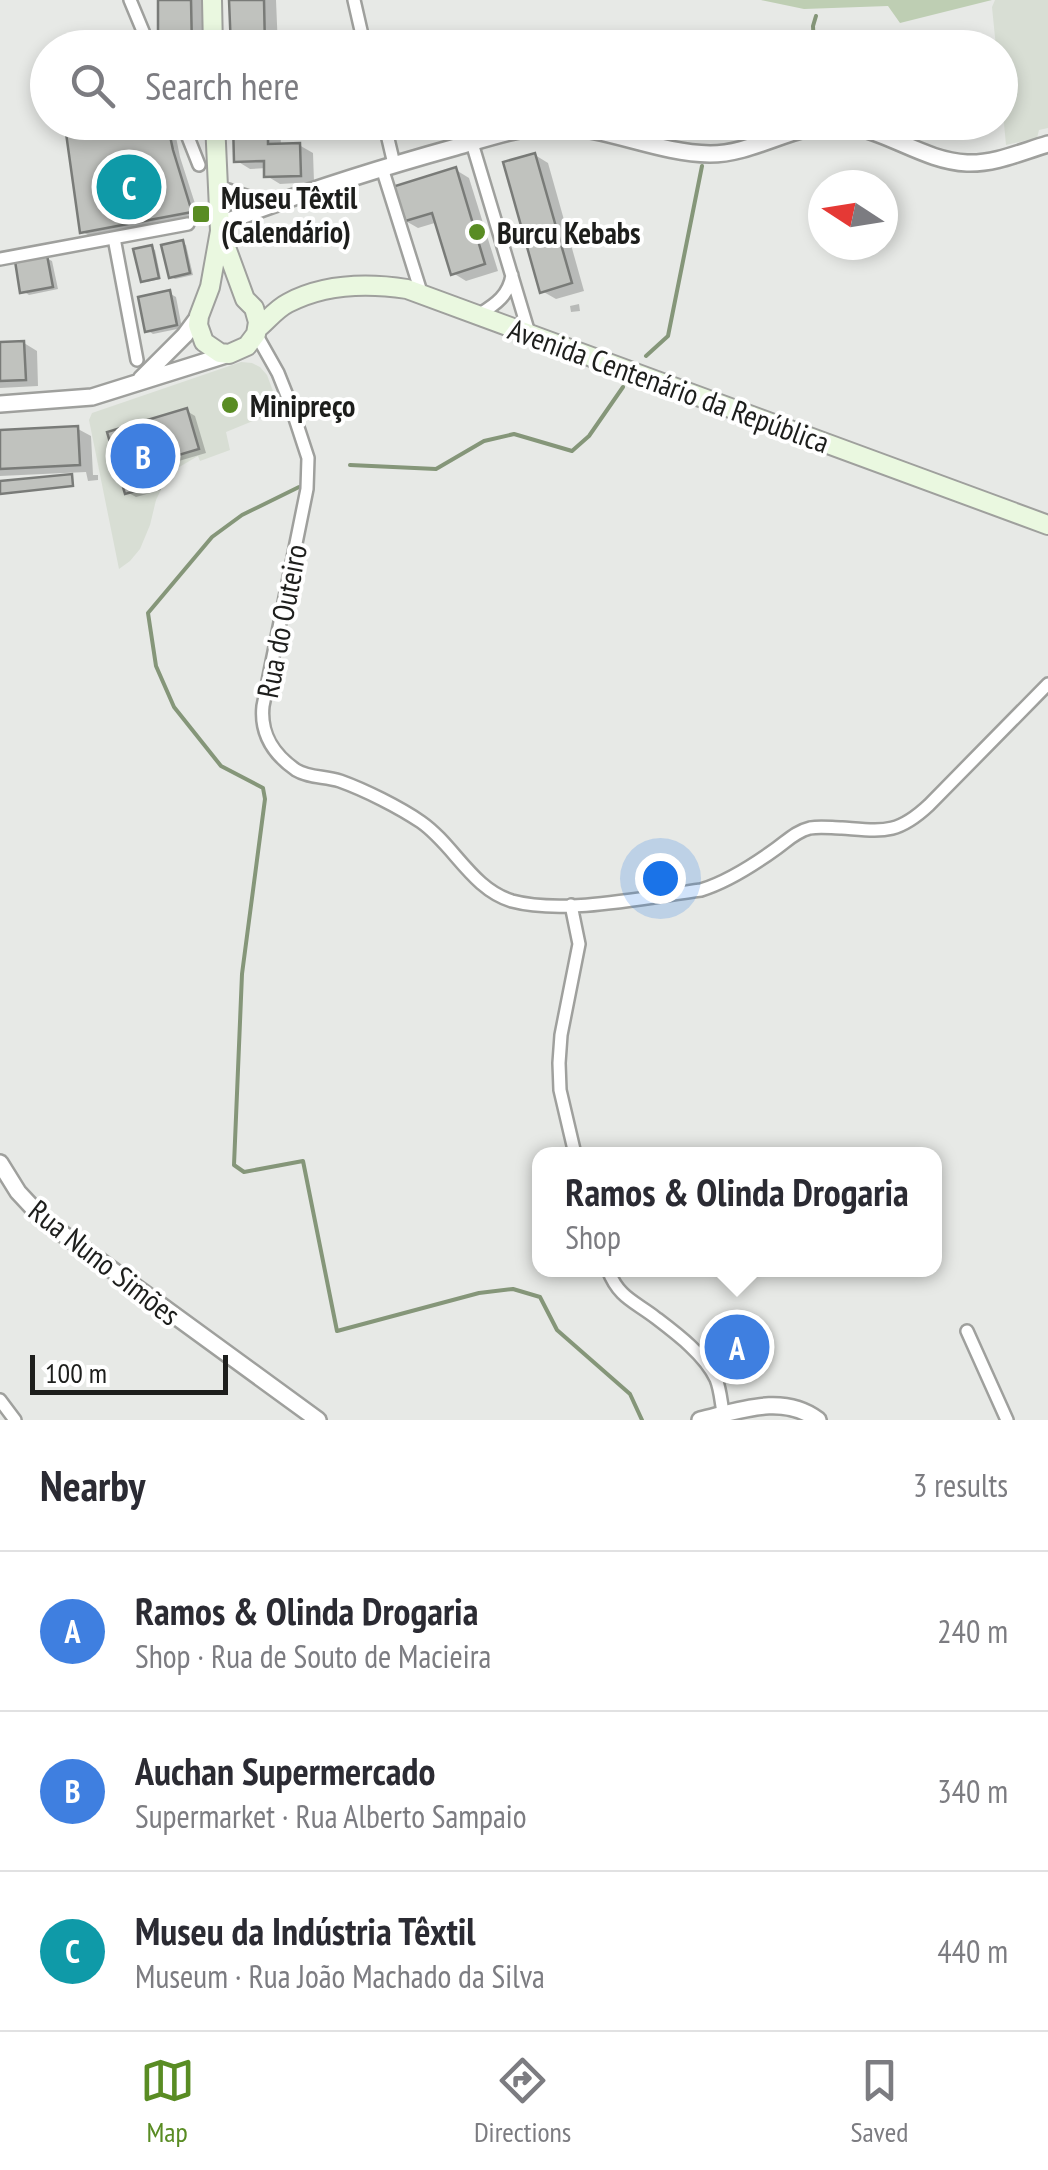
<!DOCTYPE html>
<html lang="en">
<head>
<meta charset="utf-8">
<style>
	:root { --surface:#fff; --page:#f7f7f7; --text:#2b2b33; --muted:#7c7c81; --line:#e1e1e2; --accent:#598c23 }
	body { margin:0; font-family:"PT Sans Narrow",sans-serif; background:var(--page); color:var(--text) }
	.compass { position:absolute; left:808px; top:170px; width:90px; height:90px; border-radius:50%; background:var(--surface); box-shadow:0 5px 15px #0003; rotate:282deg }
	.scale { position:absolute; left:30px; bottom:25px; width:198px; box-sizing:border-box; padding-left:10px; border:5px solid #1d1e1c; border-top:0; font-size:28px; line-height:35px; white-space:nowrap; color:#1d1e1c; -webkit-text-stroke:8px #fff; paint-order:stroke }
	.you { position:absolute; left:660px; top:878px; width:35px; height:35px; margin:-25px; border:8px solid #fff; border-radius:50%; background:#1a73e8; box-shadow:0 0 0 15px #1a73e833 }
	.badge { display:grid; place-items:center; width:65px; height:65px; border-radius:50%; background:var(--accent); color:#fff; font-size:32px; font-weight:700 }
	.pin { position:absolute; translate:-50% -50%; border:5px solid #fff; box-shadow:0 2px 10px #0006 }
	.popup { position:absolute; left:532px; top:1147px; width:410px; height:130px; box-sizing:border-box; display:grid; place-content:center; border-radius:20px; background:var(--surface); filter:drop-shadow(0 2px 8px #0005); font-size:32px; white-space:nowrap; color:var(--muted) }
	.popup b { font-size:38px; color:var(--text) }
	.popup::after { content:''; position:absolute; left:50%; top:100%; margin-left:-20px; border:20px solid transparent; border-top-color:var(--surface) }
	.list { margin:0; padding:0; list-style:none }
	h2 { display:flex; justify-content:space-between; align-items:center; height:130px; margin:0; padding:0 40px; font-size:42px }
	h2 small { font-size:32px; font-weight:400; color:var(--muted) }
	.list li { display:grid; grid-template-columns:65px 1fr auto; gap:30px; align-items:center; box-sizing:border-box; height:160px; padding:0 40px; border-top:2px solid var(--line) }
	.list b { display:block; font-size:38px; white-space:nowrap }
	.list p { margin:0; font-size:32px; white-space:nowrap; color:var(--muted) }
	.list em { font-size:32px; font-style:normal; color:var(--muted) }
	.icon { flex:none; width:55px; height:55px; fill:none; stroke:currentColor; stroke-width:2; stroke-linecap:round; stroke-linejoin:round }
	.map { position:relative; flex:none; width:1048px; height:1420px; overflow:hidden }
	.search { position:absolute; background:var(--surface); box-shadow:0 5px 15px #0003; left:30px; right:30px; top:30px; height:110px; display:flex; align-items:center; gap:25px; box-sizing:border-box; padding:0 35px; border-radius:55px; color:var(--muted); font-size:38px }
	.sheet { height:610px; background:var(--surface) }
	nav { display:flex; justify-content:space-around; align-items:center; box-sizing:border-box; height:140px; border-top:2px solid var(--line); background:var(--surface); font-size:28px; color:var(--muted) }
	nav a { display:grid; justify-items:center; gap:5px }
	nav .on { color:var(--accent) }
	.map>svg:first-child { display:block }
	.built { fill:#d8ded4 }
	.green { fill:#beceb3 }
	.shadow { fill:#0003 }
	.lines { fill:none; stroke-linecap:round; stroke-linejoin:round }
	.stream { stroke:#859679; stroke-width:4 }
	.building { fill:#c0c2be; stroke:#797b78; stroke-width:2.5 }
	.minor-casing { stroke:#9fa09d; stroke-width:16 }
	.tertiary-casing { stroke:#9fa09d; stroke-width:20 }
	.secondary-casing { stroke:#9fa09d; stroke-width:22 }
	.minor { stroke:#fff; stroke-width:11 }
	.tertiary { stroke:#fff; stroke-width:15 }
	.secondary { stroke:#eaf8e0; stroke-width:18 }
	.poi-dot { fill:#598c23; stroke:#fff; stroke-width:4 }
	.labels { text-anchor:middle; dominant-baseline:central; stroke-width:8; stroke-linejoin:round; paint-order:stroke }
	.poi-label { font-size:30px; font-weight:bold; fill:#1d1e1c; stroke:#fff; text-anchor:start }
	.street-label { font-size:30px; fill:#1d1e1c; stroke:#fff }
</style>
</head>
<body>
<div class="map">
<svg width="1048" height="1420" viewBox="0 0 1048 1420">
	<rect width="100%" height="100%" fill="#e7e9e6"/>
	<path class="built" d="M 995,0 L 1048,0 L 1048,128 L 1039,130 L 1037,138 L 1006,145 L 1001,91 L 1000,48 L 996,47 L 992,7 Z
		M 241,362 L 252,363 L 260,367 L 267,375 L 280,410 L 226,432 L 230,450 L 200,461 L 198,456 L 169,473 L 156,500 L 150,525 L 140,549 L 130,561 L 119,569 L 89,420 L 92,413 Z"/>
	<path class="green" d="M 761,0 L 992,0 L 900,23 L 888,6 L 804,9 Z"/>
	<path class="shadow" d="M 160,0 L 203,0 L 204,48 L 168,48 Z
		M 232,0 L 276,0 L 278,48 L 233,48 Z
		M 115,122 L 173,122 L 180,157 L 199,216 L 91,237 L 83,232 L 87,124 L 97,130 Z
		M 236,122 L 280,122 L 281,146 L 299,145 L 313,153 L 314,182 L 280,184 L 267,176 L 267,168 L 250,169 L 237,161 Z
		M 535,155 L 548,163 L 584,291 L 556,299 L 542,291 Z
		M 456,170 L 469,178 L 498,271 L 466,281 L 453,273 L 438,222 L 418,228 L 404,220 Z
		M 182,243 L 186,245 L 193,275 L 175,279 L 171,277 Z
		M 151,248 L 155,250 L 161,279 L 146,282 L 143,280 Z
		M 46,258 L 52,261 L 58,289 L 29,295 L 23,291 Z
		M 169,293 L 176,297 L 182,328 L 153,334 L 147,330 Z
		M 579,304 L 580,311 L 571,312 L 570,306 Z
		M 24,343 L 37,351 L 38,386 L 0,388 L 0,344 Z
		M 187,411 L 195,416 L 206,453 L 155,468 L 161,490 L 136,497 L 127,492 Z
		M 78,429 L 91,436 L 93,475 L 98,475 L 98,480 L 88,481 L 86,472 L 0,476 L 0,432 Z"/>
	<g class="lines">
		<path class="stream" d="M 814,48 L 813,26 L 816,16
			M 646,356 L 668,336 L 702,166
			M 350,465 L 436,469 L 484,441 L 514,434 L 572,451 L 589,436 L 623,387
			M 299,487 L 242,515 L 212,537 L 148,613 L 156,666 L 174,707 L 221,766 L 263,788 L 265,799 L 242,974 L 234,1165 L 244,1172 L 303,1161 L 337,1331 L 479,1293 L 513,1289 L 540,1297 L 557,1330 L 630,1394 L 642,1420"/>
	</g>
	<path class="building" d="M 158,0 L 191,0 L 192,48 L 165,48 L 158,30 Z
		M 229,0 L 264,0 L 265,48 L 231,48 Z
		M 88,122 L 89,130 L 108,122 L 167,122 L 173,150 L 192,212 L 80,233 L 65,126 Z
		M 233,122 L 268,122 L 268,144 L 300,143 L 301,176 L 264,177 L 264,161 L 234,162 Z
		M 535,153 L 572,283 L 540,293 L 503,162 Z
		M 456,167 L 485,264 L 451,275 L 432,213 L 402,222 L 392,187 Z
		M 183,240 L 190,273 L 169,278 L 161,245 Z
		M 152,245 L 159,278 L 141,282 L 133,249 Z
		M 47,255 L 53,287 L 20,293 L 15,261 Z
		M 170,290 L 177,325 L 145,332 L 138,297 Z
		M 24,341 L 26,380 L 0,381 L 0,342 Z
		M 187,408 L 199,449 L 148,464 L 154,486 L 125,494 L 107,432 Z
		M 78,426 L 80,465 L 0,469 L 0,430 Z
		M 72,474 L 73,486 L 0,494 L 0,481 Z"/>
	<g class="lines">
		<g class="minor-casing">
			<path id="minor" d="M 130,0 L 150,48
				M 354,0 L 365,48
				M 182,122 L 199,165
				M 384,122 L 394,164
				M 472,143 L 529,333
				M 382,168 L 421,292
				M 114,238 L 137,360
				M 0,259 L 188,224
				M 480,314 C 496,304 509,295 512,275
				M 256,334 L 278,373 L 290,403 L 308,458 L 307,489 L 263,706 C 260,734 273,754 296,770 C 309,778 325,776 340,781 C 365,790 399,807 421,822 C 454,845 472,889 512,901 C 564,915 647,897 701,890 C 727,882 755,864 777,848 C 788,840 797,831 810,828 C 821,826 832,828 842,828 C 883,831 897,835 929,805 L 1048,684
				M 571,905 L 579,944 L 561,1035 L 559,1063 L 560,1090 L 575,1154
				M 608,1270 C 619,1298 634,1301 656,1318 C 677,1334 705,1355 716,1379 C 721,1391 721,1405 724,1417
				M 967,1331 L 1007,1420
				M 0,1400 L 15,1420"/>
		</g>
		<g class="tertiary-casing">
			<path id="tertiary" d="M 219,191 L 228,192 L 269,206
				M 220,221 L 231,220 C 304,192 380,168 456,147 C 485,139 523,126 552,126 C 606,126 656,153 710,154 C 756,154 797,121 843,125 C 886,129 923,161 967,163 C 995,164 1021,152 1048,144
				M 141,379 L 185,335 L 199,316
				M 0,404 L 92,397 L 229,354
				M 0,1163 L 18,1192 L 45,1221 L 318,1420
				M 700,1420 C 738,1411 783,1393 818,1420"/>
		</g>
		<g class="secondary-casing">
			<path id="secondary" d="M 212,0 L 213,48
				M 215,122 L 220,231 L 210,287 L 199,316 L 198,325 L 204,342 L 220,353 L 229,354 L 247,346 L 256,334 L 258,322 L 254,308 L 245,299 L 220,231
				M 257,329 C 267,321 276,309 288,303 C 324,284 368,283 407,289 L 1048,525"/>
		</g>
		<use href="#minor" class="minor"/>
		<use href="#tertiary" class="tertiary"/>
		<use href="#secondary" class="secondary"/>
	</g>
	<g class="poi-dot">
		<rect x="191" y="204" width="20" height="20" rx="5"/>
		<circle cx="477" cy="232" r="10"/>
		<circle cx="230" cy="405" r="10"/>
	</g>
	<g class="labels">
		<g class="poi-label">
			<text x="221" y="197">Museu Têxtil<tspan x="221" dy="34">(Calendário)</tspan></text>
			<text x="497" y="232">Burcu Kebabs</text>
			<text x="250" y="405">Minipreço</text>
		</g>
		<g class="street-label">
			<text transform="translate(669 385) rotate(20)">Avenida Centenário da República</text>
			<text transform="translate(281 621) rotate(-79)">Rua do Outeiro</text>
			<text transform="translate(105 1262) rotate(38)">Rua Nuno Simões</text>
		</g>
	</g>
</svg>
<svg class="compass" viewBox="-18 -18 36 36"><path d="M0-13l5 13h-10z" fill="#e53935"/><path d="M0 13l5-13h-10z" fill="#7c7c81"/></svg>
<div class="scale">100 m</div>
<div class="you"></div>
<div class="pin badge" style="left:737px;top:1347px;background:#3f7fe0">A</div>
<div class="popup"><b>Ramos &amp; Olinda Drogaria</b>Shop</div>
<div class="pin badge" style="left:143px;top:456px;background:#3f7fe0">B</div>
<div class="pin badge" style="left:129px;top:187px;background:#0f9aa8">C</div>
<div class="search"><svg class="icon" aria-label="search" viewBox="0 0 24 24"><circle cx="10" cy="10" r="6"/><path d="M15 15l6 6"/></svg>Search here</div>
</div>
<section class="sheet">
<h2>Nearby<small>3 results</small></h2>
<ul class="list">
<li><span class="badge" style="background:#3f7fe0">A</span><div><b>Ramos &amp; Olinda Drogaria</b><p>Shop · Rua de Souto de Macieira</p></div><em>240 m</em></li>
<li><span class="badge" style="background:#3f7fe0">B</span><div><b>Auchan Supermercado</b><p>Supermarket · Rua Alberto Sampaio</p></div><em>340 m</em></li>
<li><span class="badge" style="background:#0f9aa8">C</span><div><b>Museu da Indústria Têxtil</b><p>Museum · Rua João Machado da Silva</p></div><em>440 m</em></li>
</ul>
</section>
<nav>
<a class="on"><svg class="icon" aria-label="map" viewBox="0 0 24 24"><path d="M3 6l6-2 6 2 6-2v14l-6 2-6-2-6 2zM9 4v14M15 6v14"/></svg>Map</a>
<a><svg class="icon" aria-label="directions" viewBox="0 0 24 24"><path d="M12 3l9 9-9 9-9-9zM9 14v-3h6M13 9l2 2-2 2"/></svg>Directions</a>
<a><svg class="icon" aria-label="saved" viewBox="0 0 24 24"><path d="M7 4h10v16l-5-4-5 4z"/></svg>Saved</a>
</nav>
</body>
</html>
